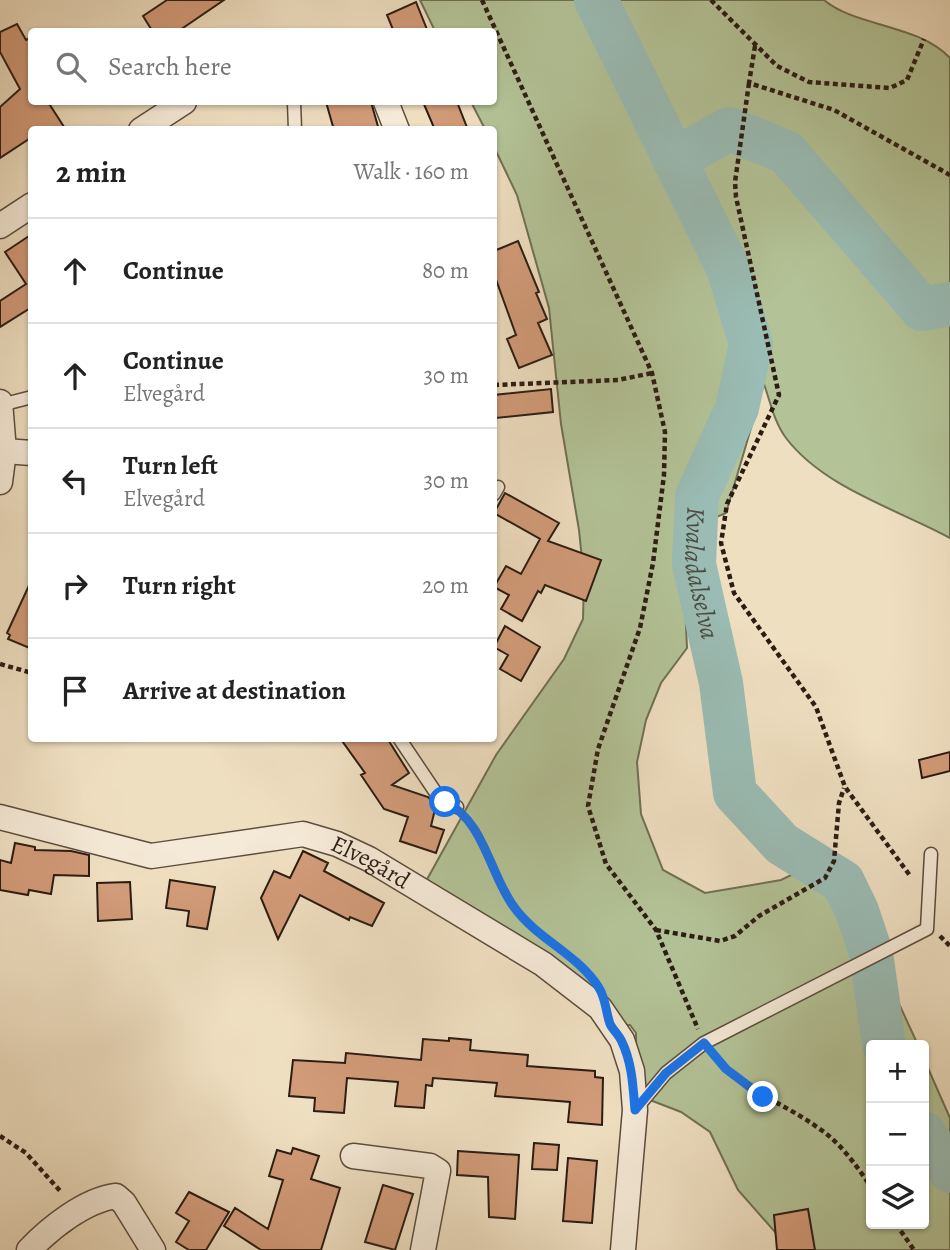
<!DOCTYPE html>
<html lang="en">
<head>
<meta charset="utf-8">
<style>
	:root { --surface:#fff; --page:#f6f6f6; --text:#222; --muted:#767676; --line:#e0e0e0 }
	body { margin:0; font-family:Alegreya,serif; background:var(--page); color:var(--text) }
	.controls { position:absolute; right:21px; bottom:21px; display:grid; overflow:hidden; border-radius:7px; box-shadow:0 2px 5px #0004 }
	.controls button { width:63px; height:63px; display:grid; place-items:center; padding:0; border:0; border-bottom:2px solid var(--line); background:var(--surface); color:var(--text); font:35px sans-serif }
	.stop { position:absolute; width:21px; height:21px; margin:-16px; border:5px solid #1a73e8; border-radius:50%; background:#fff }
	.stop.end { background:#1a73e8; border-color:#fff; box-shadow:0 2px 7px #0008 }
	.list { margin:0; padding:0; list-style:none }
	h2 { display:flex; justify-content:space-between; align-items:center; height:91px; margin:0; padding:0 28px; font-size:30px }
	h2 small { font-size:23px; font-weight:400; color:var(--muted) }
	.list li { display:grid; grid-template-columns:46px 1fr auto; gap:21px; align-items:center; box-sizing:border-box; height:105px; padding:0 28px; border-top:2px solid var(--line) }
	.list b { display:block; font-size:26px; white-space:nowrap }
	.list p { margin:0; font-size:23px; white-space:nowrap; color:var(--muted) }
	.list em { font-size:23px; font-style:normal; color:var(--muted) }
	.icon { flex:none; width:38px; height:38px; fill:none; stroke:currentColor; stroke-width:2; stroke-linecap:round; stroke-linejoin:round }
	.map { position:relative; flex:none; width:950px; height:1250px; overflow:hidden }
	.search { position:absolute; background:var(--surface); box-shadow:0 2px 5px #0004; left:28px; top:28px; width:469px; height:77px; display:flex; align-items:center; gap:18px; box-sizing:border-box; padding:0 24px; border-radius:7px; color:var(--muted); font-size:26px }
	.panel { position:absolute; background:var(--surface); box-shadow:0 2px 5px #0004; left:28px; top:126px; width:469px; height:616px; border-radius:7px }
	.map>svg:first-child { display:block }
	.green { fill:#b3c397; stroke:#6f7055; stroke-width:2 }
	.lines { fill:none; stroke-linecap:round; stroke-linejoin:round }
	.river { stroke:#9abcb4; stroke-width:44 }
	.building { fill:#d29b79; stroke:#2b1c13; stroke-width:2 }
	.service-casing { stroke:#5c4d3e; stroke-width:15 }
	.minor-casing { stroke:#5c4d3e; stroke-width:27 }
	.path { stroke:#2b1c13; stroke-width:4.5; stroke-dasharray:5 3.5; stroke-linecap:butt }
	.service { stroke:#f5ead7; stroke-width:12 }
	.minor { stroke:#f5ead7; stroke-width:24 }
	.route { stroke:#1a73e8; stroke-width:9 }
	.labels { text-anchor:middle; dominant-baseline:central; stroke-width:5; stroke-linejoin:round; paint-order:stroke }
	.street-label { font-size:24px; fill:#2b1c13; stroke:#f5ead7 }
	.water-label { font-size:26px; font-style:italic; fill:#4c4c43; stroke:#f5ead7 }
</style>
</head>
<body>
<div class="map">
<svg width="950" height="1250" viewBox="0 0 950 1250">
	<rect width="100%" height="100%" fill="#efdfc1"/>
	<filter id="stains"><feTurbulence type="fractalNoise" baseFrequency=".00286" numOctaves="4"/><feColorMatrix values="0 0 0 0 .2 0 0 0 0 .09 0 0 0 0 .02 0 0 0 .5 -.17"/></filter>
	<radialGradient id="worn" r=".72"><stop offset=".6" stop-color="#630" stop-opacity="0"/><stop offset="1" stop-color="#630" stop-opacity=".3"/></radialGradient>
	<path class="green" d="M 420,0 L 824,0 C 856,27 918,24 950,58 L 950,538 C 897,509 824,488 786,438 C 774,422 770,401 764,384 L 726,513 L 714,518 L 695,554 L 685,604 L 687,648 L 661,683 L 646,720 L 637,762 L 641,814 L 663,870 L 705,893 L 781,880 L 818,862 L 843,882 L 918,1045 L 871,1045 L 871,1224 L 924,1224 L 924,1059 L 950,1118 L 950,1250 L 791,1250 L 738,1190 L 710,1132 L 681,1112 L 637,1095 L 636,1033 L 630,1025 L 615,1025 L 420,892 L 496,755 L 564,659 L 583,619 L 584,579 L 579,530 L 561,424 L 549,308 L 517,195 L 494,147 L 494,130 L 485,129 L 471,102 L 494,102 L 494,32 L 435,31 Z"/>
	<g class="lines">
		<g class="river">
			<path id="s1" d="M 596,0 L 728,268 L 751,344 L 737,408 L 697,496 L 694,564 L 721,683 L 735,793 L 782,844 L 843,882 L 857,911 L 871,953 L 884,1045"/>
			<path d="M 676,159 L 729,129 L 786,152 L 922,309 L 950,304"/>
			<path d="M 924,1133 L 950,1171"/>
		</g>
	</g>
	<path class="building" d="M 167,0 L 224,0 L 177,32 L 153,32 L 143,16 Z
		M 416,2 L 428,32 L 394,32 L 387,15 Z
		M 17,24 L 26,40 L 32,37 L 32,102 L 48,102 L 66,130 L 32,130 L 32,137 L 0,158 L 0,107 L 20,89 L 0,52 L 0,32 Z
		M 326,102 L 371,102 L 379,130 L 334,130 Z
		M 423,102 L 457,102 L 468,130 L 435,130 Z
		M 32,234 L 32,307 L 0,327 L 0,301 L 26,284 L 5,252 Z
		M 518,241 L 539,292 L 536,293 L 547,319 L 538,323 L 552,355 L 519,368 L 507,339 L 516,335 L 494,274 L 494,251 Z
		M 551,389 L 553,412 L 496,418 L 494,395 Z
		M 505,493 L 559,523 L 548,541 L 601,560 L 586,601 L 545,585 L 541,593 L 538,591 L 522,621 L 501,609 L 509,595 L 494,587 L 506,566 L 521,574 L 540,539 L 494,513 Z
		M 32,579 L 32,649 L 8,639 L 10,635 L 7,633 Z
		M 505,626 L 540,647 L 521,681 L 500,669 L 508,655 L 494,647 Z
		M 340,738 L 387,738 L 409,773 L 392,785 L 428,797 L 436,805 L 431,826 L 444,830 L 436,853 L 400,841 L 408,817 L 384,809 L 361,775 L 365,773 Z
		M 950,752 L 950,771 L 922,778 L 919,760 Z
		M 15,843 L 35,847 L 35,850 L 71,851 L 89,855 L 89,876 L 54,875 L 51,894 L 29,890 L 28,895 L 0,890 L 0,860 L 11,863 Z
		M 303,851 L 328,863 L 324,871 L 384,903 L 372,926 L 350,917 L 349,920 L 300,895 L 278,939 L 261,898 L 274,871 L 290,878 Z
		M 170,880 L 215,887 L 207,929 L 187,926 L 189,911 L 166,908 Z
		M 130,882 L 132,919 L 98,921 L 97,883 Z
		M 449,1038 L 471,1040 L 470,1050 L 528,1055 L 527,1066 L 595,1071 L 595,1077 L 603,1078 L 602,1125 L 568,1122 L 570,1102 L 495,1096 L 497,1083 L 433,1078 L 432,1086 L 426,1085 L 424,1108 L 395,1106 L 398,1082 L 347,1078 L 344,1113 L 314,1111 L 315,1098 L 289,1096 L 293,1060 L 345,1063 L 346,1053 L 421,1060 L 423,1039 L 449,1041 Z
		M 534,1143 L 559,1145 L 557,1170 L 532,1169 Z
		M 293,1148 L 319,1156 L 311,1179 L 340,1188 L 321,1250 L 261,1250 L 224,1226 L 235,1208 L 268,1229 L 283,1180 L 269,1176 L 277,1150 L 291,1154 Z
		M 458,1151 L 519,1155 L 515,1219 L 489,1217 L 488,1177 L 457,1175 Z
		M 568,1158 L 597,1161 L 592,1223 L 563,1221 Z
		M 383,1185 L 413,1194 L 395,1250 L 365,1242 Z
		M 189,1192 L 229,1212 L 206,1250 L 189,1250 L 176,1242 L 189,1221 L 176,1213 Z
		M 808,1209 L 815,1250 L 777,1250 L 774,1215 Z"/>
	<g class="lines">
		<g class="service-casing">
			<path id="service" d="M 294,102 L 295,130
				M 1,405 L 32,397
				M 494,494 L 498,487
				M 399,738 L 438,796 L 457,807
				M 635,1110 L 666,1073 L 704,1043 L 927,929 L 931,854"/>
		</g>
		<g class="minor-casing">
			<g id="minor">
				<path d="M 386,102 L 397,130"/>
				<path d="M 141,130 L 184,102"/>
				<path d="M 0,226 L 32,205"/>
				<path d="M 0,402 L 4,451 L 0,482"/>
				<path d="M 4,451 L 32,453"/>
				<path id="s2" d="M 0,817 L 151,856 L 303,834 L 337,844 L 369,859 L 543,964 L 600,1008 L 622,1040 L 632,1071 L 635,1110 L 623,1250"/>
				<path d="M 353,1156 L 430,1166 L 438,1171 L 423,1250"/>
				<path d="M 29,1250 C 50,1228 85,1200 116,1196 L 124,1203 L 153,1250"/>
			</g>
		</g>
		<path class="path" d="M 482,0 L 652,373 L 665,432 L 664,475 L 653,563 L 640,628 L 598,749 L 588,806 L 606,864 L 656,930 L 698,1029
			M 711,0 L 777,66 L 809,82 L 890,88 L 907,80 L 924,39
			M 755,46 L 749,83 L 834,110 L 950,175
			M 749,83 L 735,182 L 736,197 L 779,395 L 727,504 L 721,543 L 734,593 L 816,707 L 845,787 L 911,877
			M 494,385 L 618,380 L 652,373
			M 0,664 L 32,673
			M 465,819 L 479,838 L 513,906 L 535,930
			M 656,930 L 720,941 L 735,936 L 759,916 L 825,878 L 834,861 L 839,803 L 844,788
			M 940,936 L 950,946
			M 715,1057 C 744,1091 782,1102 817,1127 C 840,1142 856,1165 871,1187
			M 0,1136 L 26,1153 L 62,1193
			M 896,1224 L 914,1250"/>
		<use href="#service" class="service"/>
		<use href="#minor" class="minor"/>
	</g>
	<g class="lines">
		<path class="route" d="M 445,802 C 484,820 490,875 514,907 C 537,939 579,955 599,988 C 606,999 606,1013 610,1024 C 613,1030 619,1035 622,1042 C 632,1063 633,1086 635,1110 L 666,1073 L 704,1043 L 726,1069 L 763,1097"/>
	</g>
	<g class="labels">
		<g class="street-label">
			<text stroke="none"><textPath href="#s2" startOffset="383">Elvegård</textPath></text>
		</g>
		<g class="water-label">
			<text stroke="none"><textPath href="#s1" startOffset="618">Kvaladalselva</textPath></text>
		</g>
	</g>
	<rect width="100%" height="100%" filter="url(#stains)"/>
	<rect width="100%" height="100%" fill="url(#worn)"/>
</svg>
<div class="controls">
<button>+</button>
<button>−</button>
<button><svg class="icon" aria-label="layers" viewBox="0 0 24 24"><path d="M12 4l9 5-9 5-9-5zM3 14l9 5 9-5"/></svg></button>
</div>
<div class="stop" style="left:445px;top:802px"></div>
<div class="stop end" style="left:763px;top:1097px"></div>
<div class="search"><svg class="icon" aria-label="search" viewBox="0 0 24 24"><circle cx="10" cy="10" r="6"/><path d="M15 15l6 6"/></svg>Search here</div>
<section class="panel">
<h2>2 min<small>Walk · 160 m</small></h2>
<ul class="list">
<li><svg class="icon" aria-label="ahead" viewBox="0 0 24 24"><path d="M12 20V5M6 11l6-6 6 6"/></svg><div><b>Continue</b></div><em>80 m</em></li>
<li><svg class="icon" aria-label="ahead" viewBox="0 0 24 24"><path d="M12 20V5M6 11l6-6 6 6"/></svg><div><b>Continue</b><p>Elvegård</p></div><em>30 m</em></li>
<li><svg class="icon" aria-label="left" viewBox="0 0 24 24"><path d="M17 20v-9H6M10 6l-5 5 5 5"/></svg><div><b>Turn left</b><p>Elvegård</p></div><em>30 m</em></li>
<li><svg class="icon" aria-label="right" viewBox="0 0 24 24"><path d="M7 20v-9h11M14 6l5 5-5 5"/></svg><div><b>Turn right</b></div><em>20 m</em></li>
<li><svg class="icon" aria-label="arrive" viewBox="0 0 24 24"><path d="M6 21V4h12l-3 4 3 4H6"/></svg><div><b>Arrive at destination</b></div></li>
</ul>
</section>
</div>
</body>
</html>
